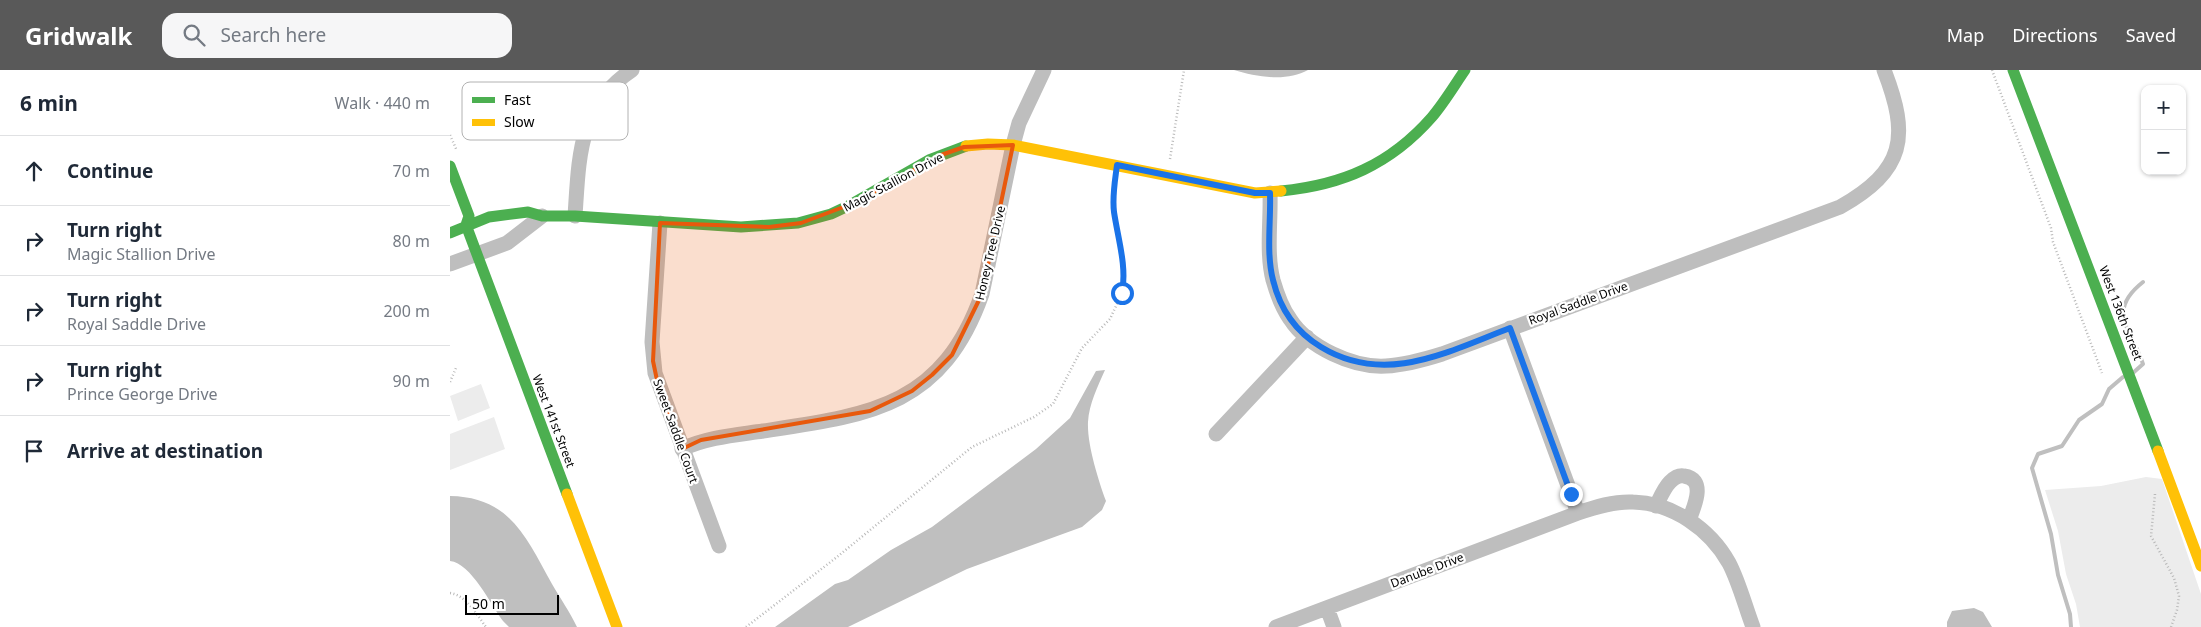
<!DOCTYPE html>
<html lang="en">
<head>
<meta charset="utf-8">
<style>
	:root { --surface:#fff; --page:#f6f6f7; --text:#1f2937; --muted:#747a83; --line:#e0e1e3; --accent:#595959 }
	body { margin:0; font-family:"Noto Sans",sans-serif; background:var(--page); color:var(--text) }
	.controls { position:absolute; right:15px; top:15px; display:grid; overflow:hidden; border-radius:10px; box-shadow:0 1px 4px #0004 }
	.controls button { width:45px; height:45px; display:grid; place-items:center; padding:0; border:0; border-bottom:1px solid var(--line); background:var(--surface); color:var(--text); font:25px sans-serif }
	.scale { position:absolute; left:15px; bottom:12px; width:94px; box-sizing:border-box; padding-left:5px; border:2px solid #000; border-top:0; font-size:14px; line-height:18px; white-space:nowrap; color:#000; -webkit-text-stroke:4px #fff; paint-order:stroke }
	.stop { position:absolute; width:15px; height:15px; margin:-11px; border:4px solid #1a73e8; border-radius:50%; background:#fff }
	.stop.end { background:#1a73e8; border-color:#fff; box-shadow:0 1px 5px #0008 }
	.list { margin:0; padding:0; list-style:none }
	h2 { display:flex; justify-content:space-between; align-items:center; height:65px; margin:0; padding:0 20px; font-size:21px }
	h2 small { font-size:16px; font-weight:400; color:var(--muted) }
	.list li { display:grid; grid-template-columns:32px 1fr auto; gap:15px; align-items:center; box-sizing:border-box; height:70px; padding:0 20px; border-top:1px solid var(--line) }
	.list b { display:block; font-size:19px; white-space:nowrap }
	.list p { margin:0; font-size:16px; white-space:nowrap; color:var(--muted) }
	.list em { font-size:16px; font-style:normal; color:var(--muted) }
	.icon { flex:none; width:28px; height:28px; fill:none; stroke:currentColor; stroke-width:2; stroke-linecap:round; stroke-linejoin:round }
	.map { position:relative; flex:none; width:1751px; height:557px; overflow:hidden }
	header { display:flex; align-items:center; gap:30px; box-sizing:border-box; height:70px; padding:0 25px; background:var(--accent); color:#fff }
	header strong { font-size:24px }
	nav { display:flex; gap:28px; margin-inline-start:auto; font-size:18px }
	.search { width:350px; height:45px; background:var(--page); display:flex; align-items:center; gap:12px; box-sizing:border-box; padding:0 18px; border-radius:15px; color:var(--muted); font-size:19px }
	main { display:flex }
	aside { flex:1; background:var(--surface) }
	.map>svg:first-child { display:block }
	.green { fill:#ececec }
	.water { fill:#bfbfbf }
	.lines { fill:none; stroke-linecap:round; stroke-linejoin:round }
	.stream { stroke:#bfbfbf; stroke-width:4 }
	.path { stroke:#b9b9b9; stroke-width:2.5; stroke-dasharray:1 2.5; stroke-linecap:butt }
	.street { stroke:#bebebe; stroke-width:15 }
	.fast { stroke:#4caf50; stroke-width:11 }
	.slow { stroke:#ffc107; stroke-width:11 }
	.route { stroke:#1a73e8; stroke-width:6 }
	.marked { fill:#e8590c; fill-opacity:0.2; stroke:#e8590c; stroke-width:4; stroke-linejoin:round }
	.labels { text-anchor:middle; dominant-baseline:central; stroke-width:4.5; stroke-linejoin:round; paint-order:stroke }
	.street-label { font-size:12px; fill:#000; stroke:#fff }
	.key { fill:#fff; stroke:#b2b2b2; stroke-width:1 }
	.key-label { font-size:14px; fill:#000 }
</style>
</head>
<body>
<header>
<strong>Gridwalk</strong>
<div class="search"><svg class="icon" aria-label="search" viewBox="0 0 24 24"><circle cx="10" cy="10" r="6"/><path d="M15 15l6 6"/></svg>Search here</div>
<nav><a>Map</a><a>Directions</a><a>Saved</a></nav>
</header>
<main>
<aside>
<h2>6 min<small>Walk · 440 m</small></h2>
<ul class="list">
<li><svg class="icon" aria-label="ahead" viewBox="0 0 24 24"><path d="M12 20V5M6 11l6-6 6 6"/></svg><div><b>Continue</b></div><em>70 m</em></li>
<li><svg class="icon" aria-label="right" viewBox="0 0 24 24"><path d="M7 20v-9h11M14 6l5 5-5 5"/></svg><div><b>Turn right</b><p>Magic Stallion Drive</p></div><em>80 m</em></li>
<li><svg class="icon" aria-label="right" viewBox="0 0 24 24"><path d="M7 20v-9h11M14 6l5 5-5 5"/></svg><div><b>Turn right</b><p>Royal Saddle Drive</p></div><em>200 m</em></li>
<li><svg class="icon" aria-label="right" viewBox="0 0 24 24"><path d="M7 20v-9h11M14 6l5 5-5 5"/></svg><div><b>Turn right</b><p>Prince George Drive</p></div><em>90 m</em></li>
<li><svg class="icon" aria-label="arrive" viewBox="0 0 24 24"><path d="M6 21V4h12l-3 4 3 4H6"/></svg><div><b>Arrive at destination</b></div></li>
</ul>
</aside>
<div class="map">
<svg width="1751" height="557" viewBox="0 0 1751 557">
	<rect width="100%" height="100%" fill="#fff"/>
	<path class="green" d="M 31,314 L 40,338 L 8,351 L 0,326 Z
		M 44,347 L 55,379 L 0,400 L 0,364 Z
		M 1696,407 L 1712,409 L 1751,524 L 1751,557 L 1630,557 L 1626,534 L 1616,504 L 1608,461 L 1595,420 L 1651,416 Z"/>
	<path class="water" d="M 784,0 L 858,0 C 837,12 807,7 784,0 Z
		M 655,300 C 648,316 639,334 638,352 C 637,374 648,409 656,431 L 652,440 L 632,457 L 517,499 L 398,557 L 325,557 L 385,514 L 398,510 L 441,480 L 482,457 L 586,379 L 620,348 L 646,301 Z
		M 0,426 C 60,427 76,467 102,514 C 110,528 120,542 127,557 L 59,557 L 53,551 C 41,535 21,493 0,491 Z
		M 1524,538 L 1533,542 L 1542,557 L 1497,557 L 1497,552 L 1502,541 Z"/>
	<g class="lines">
		<path class="stream" d="M 1684,302 L 1693,294 C 1682,260 1655,242 1693,212
			M 1621,557 L 1620,544 L 1608,505 L 1601,464 L 1582,398 L 1588,384 L 1612,376 L 1629,350 L 1652,334 L 1659,319 L 1673,307"/>
		<path class="path" d="M 1542,0 L 1601,158 L 1603,172 L 1652,303
			M 0,65 L 7,81
			M 720,89 L 734,0
			M 0,312 L 6,298
			M 1705,424 L 1701,466 L 1724,508 L 1729,526 L 1727,540 L 1721,557
			M 0,523 C 16,525 27,545 36,557
			M 296,557 L 387,487 L 522,377 L 584,347 L 603,334 L 632,278 L 660,249 L 672,223 L 674,208 L 664,140 L 665,112"/>
		<path class="street" d="M 820,123 C 821,151 816,183 823,210 C 827,224 832,238 840,249 C 858,277 903,298 936,296 C 955,295 973,290 992,284 L 1390,137 C 1455,100 1460,67 1434,0
			M 125,146 C 129,88 128,36 182,0
			M 210,153 L 202,272 L 205,303 L 269,476
			M 0,194 L 57,173 L 92,146
			M 1060,258 L 1128,443
			M 766,364 L 857,267
			M 232,379 C 258,367 286,365 313,361 C 420,345 492,337 532,224 L 563,75 L 569,53 L 594,0
			M 1206,436 C 1210,428 1214,418 1220,412 C 1224,408 1229,405 1234,406 C 1257,409 1244,437 1239,450
			M 877,538 L 884,557
			M 826,557 L 1128,443 C 1145,437 1164,431 1183,432 C 1223,433 1260,459 1279,493 C 1289,512 1295,536 1303,557"/>
		<path class="fast" d="M 1563,0 L 1708,381
			M 0,96 L 19,146 L 16,155 L 117,424
			M 831,121 C 892,115 940,95 982,47 C 994,33 1004,16 1015,0
			M 0,163 L 39,147 L 78,142 L 92,146 L 125,146 L 291,157 L 348,153 L 381,144 L 398,136 L 479,90 L 516,76"/>
		<path class="slow" d="M 516,76 L 538,74 L 563,75 L 805,123 L 831,121
			M 1708,381 L 1751,496
			M 117,424 L 167,557"/>
	</g>
	<g class="lines">
		<path class="route" d="M 672,223 C 677,196 668,169 664,142 C 662,126 665,111 667,95 L 805,123 L 820,123 C 821,151 816,183 823,210 C 830,239 846,262 871,277 C 935,316 997,282 1060,258 L 1121,424"/>
	</g>
	<path class="marked" d="M 563,75 L 532,224 L 502,285 L 482,305 L 462,321 L 420,341 L 251,370 L 232,379 L 208,315 L 203,291 L 210,153 L 319,157 L 351,153 L 404,133 L 491,85 L 514,77 Z"/>
	<g class="labels">
		<g class="street-label">
			<text transform="translate(443 112) rotate(-28)">Magic Stallion Drive</text>
			<text transform="translate(540 183) rotate(-77)">Honey Tree Drive</text>
			<text transform="translate(1128 233) rotate(-20)">Royal Saddle Drive</text>
			<text transform="translate(1671 243) rotate(69)">West 136th Street</text>
			<text transform="translate(104 351) rotate(69)">West 141st Street</text>
			<text transform="translate(226 361) rotate(70)">Sweet Saddle Court</text>
			<text transform="translate(977 500) rotate(-21)">Danube Drive</text>
		</g>
	</g>
	<rect x="12" y="12" width="166" height="58" rx="8" class="key"/>
	<rect x="22" y="27" width="23" height="6" fill="#4caf50"/>
	<rect x="22" y="49" width="23" height="7" fill="#ffc107"/>
	<g class="key-label">
		<text x="54" y="35">Fast</text>
		<text x="54" y="57">Slow</text>
	</g>
</svg>
<div class="controls">
<button>+</button>
<button>−</button>
</div>
<div class="scale">50 m</div>
<div class="stop" style="left:672px;top:223px"></div>
<div class="stop end" style="left:1121px;top:424px"></div>
</div>
</main>
</body>
</html>
